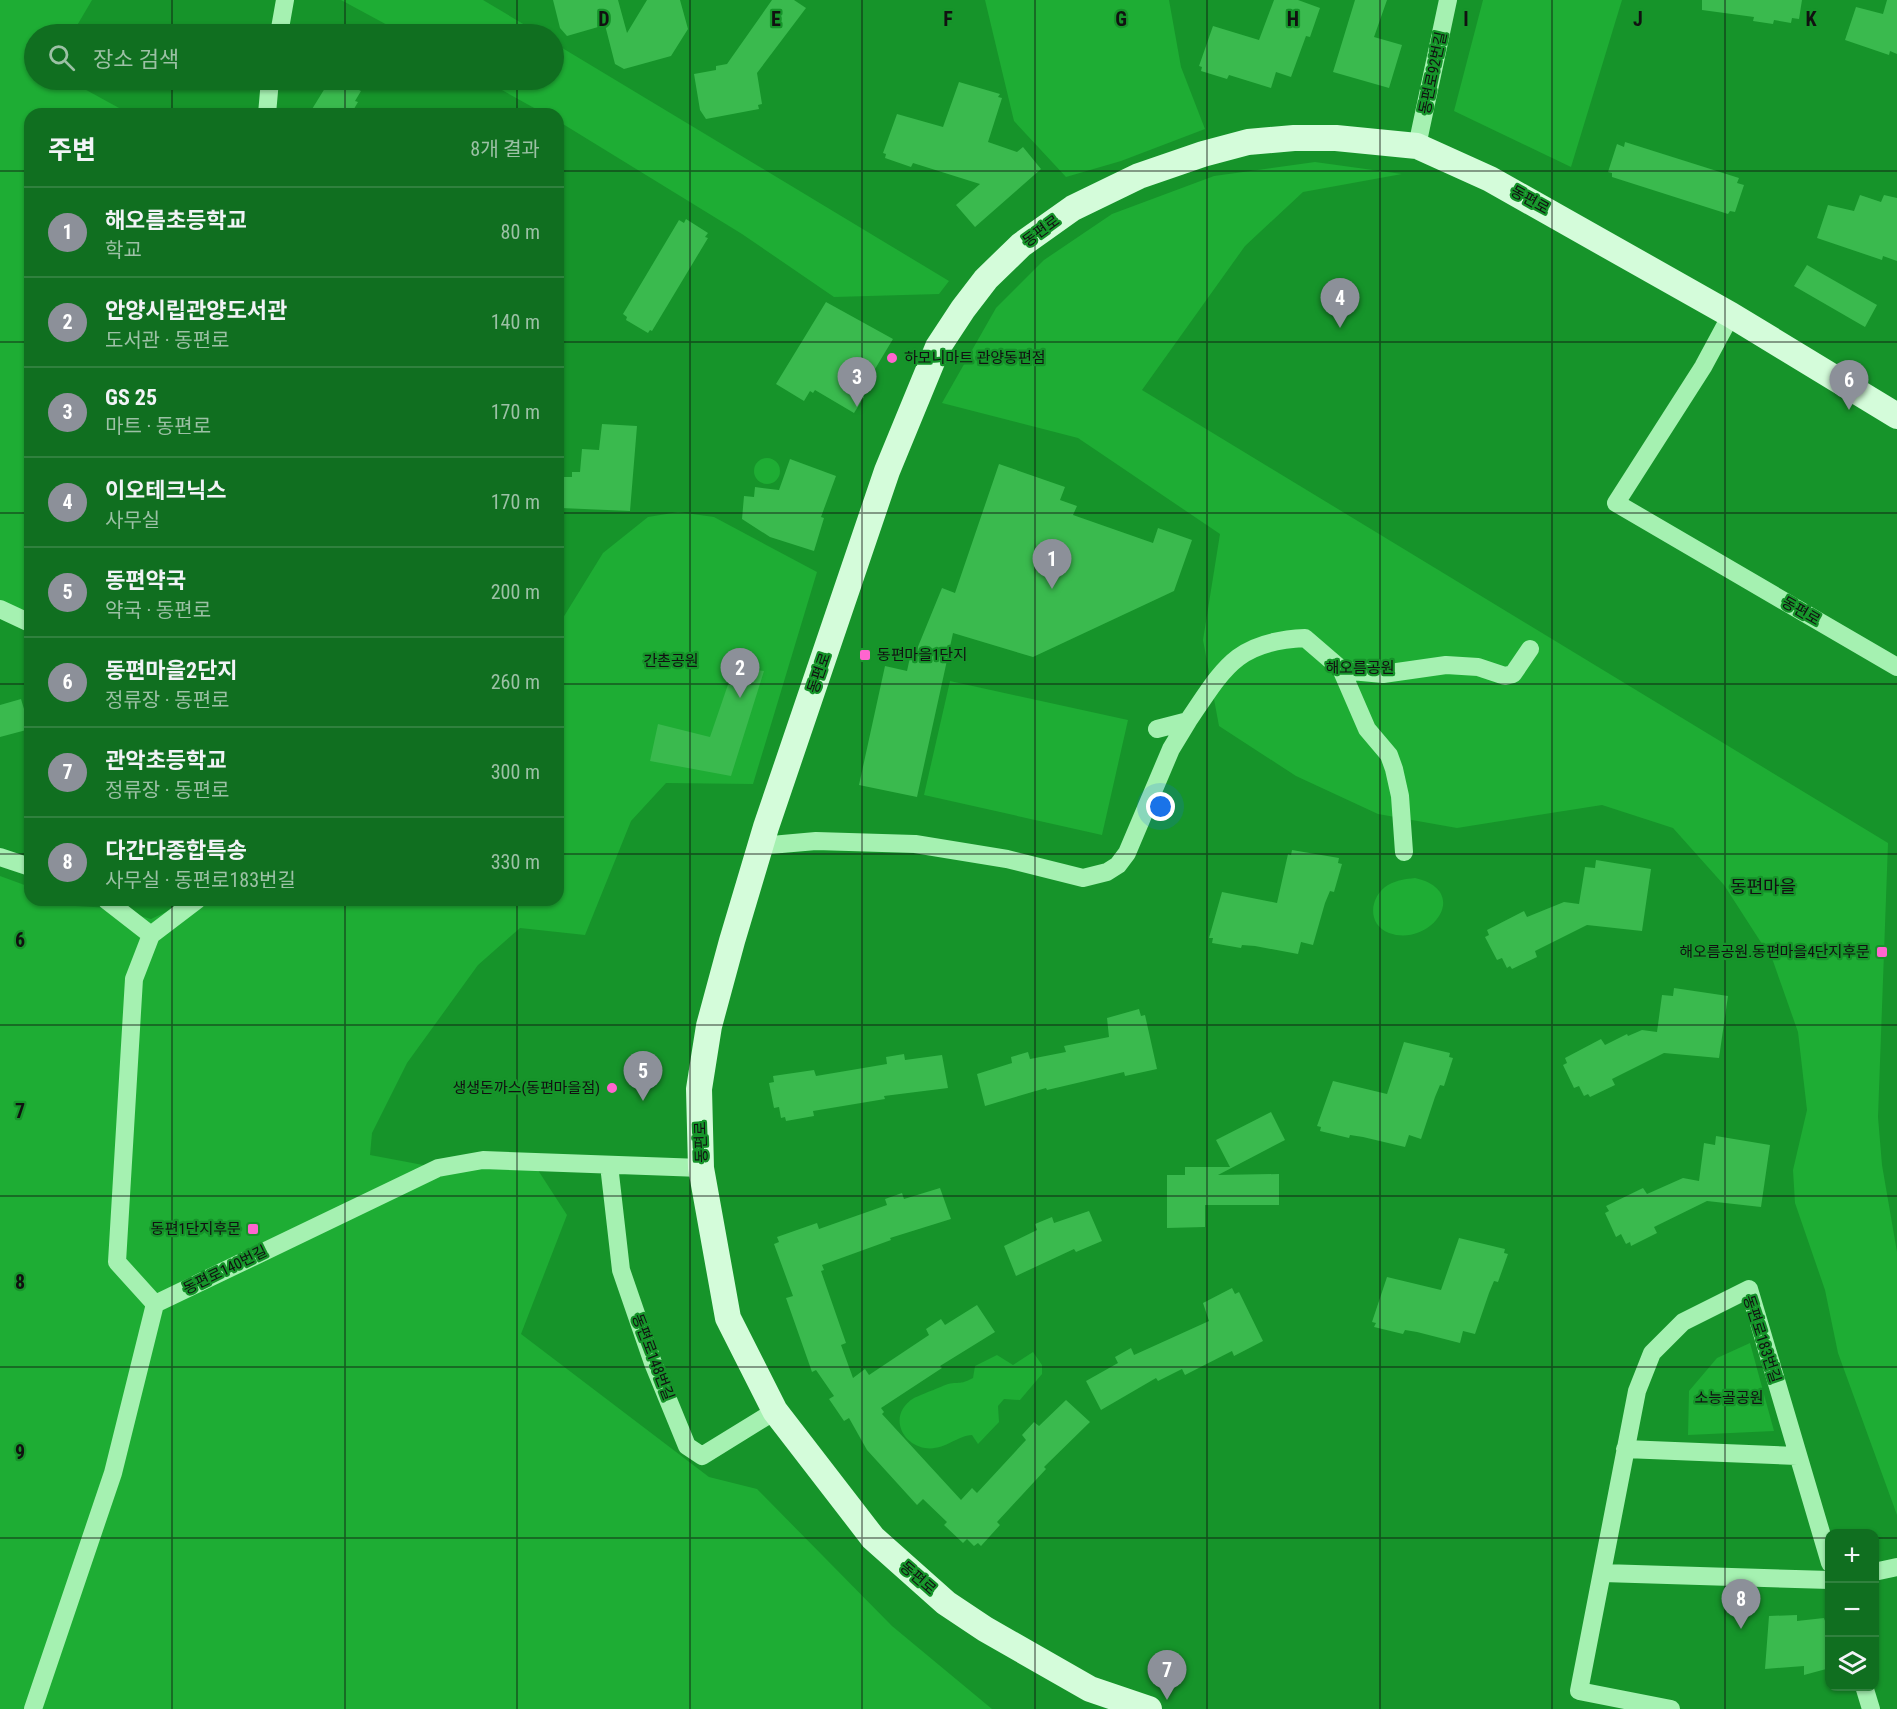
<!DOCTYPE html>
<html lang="ko">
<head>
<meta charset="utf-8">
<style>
	:root { --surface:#106f20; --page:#197429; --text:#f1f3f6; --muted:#9cc1a5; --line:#30813e; --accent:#8c9099 }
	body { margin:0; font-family:"Roboto Condensed","Noto Sans KR",sans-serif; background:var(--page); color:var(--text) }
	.controls { position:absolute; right:18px; bottom:18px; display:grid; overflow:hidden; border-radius:12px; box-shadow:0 2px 4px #0004 }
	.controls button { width:54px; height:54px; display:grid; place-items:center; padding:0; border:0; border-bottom:2px solid var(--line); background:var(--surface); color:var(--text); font:30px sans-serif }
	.you { position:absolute; left:1161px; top:807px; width:21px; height:21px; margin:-15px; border:4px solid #fff; border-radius:50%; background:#1a73e8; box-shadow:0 0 0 9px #1a73e833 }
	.badge { display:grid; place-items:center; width:39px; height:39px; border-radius:50%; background:var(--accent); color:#fff; font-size:20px; font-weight:700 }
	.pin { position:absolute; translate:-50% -50px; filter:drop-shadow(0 2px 3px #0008) }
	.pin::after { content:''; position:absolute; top:32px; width:21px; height:18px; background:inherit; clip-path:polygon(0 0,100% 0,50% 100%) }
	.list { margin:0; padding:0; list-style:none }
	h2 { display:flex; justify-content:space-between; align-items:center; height:78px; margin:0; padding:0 24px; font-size:26px }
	h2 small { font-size:20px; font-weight:400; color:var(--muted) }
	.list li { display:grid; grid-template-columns:39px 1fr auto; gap:18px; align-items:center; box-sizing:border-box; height:90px; padding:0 24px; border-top:2px solid var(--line) }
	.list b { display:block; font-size:22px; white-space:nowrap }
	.list p { margin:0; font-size:20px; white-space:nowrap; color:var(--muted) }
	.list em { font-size:20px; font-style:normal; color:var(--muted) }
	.icon { flex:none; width:33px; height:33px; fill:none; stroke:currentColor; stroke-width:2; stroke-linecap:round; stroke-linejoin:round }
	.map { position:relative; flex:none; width:1897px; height:1709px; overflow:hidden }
	.search { position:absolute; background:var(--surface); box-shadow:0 2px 4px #0004; left:24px; top:24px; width:540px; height:66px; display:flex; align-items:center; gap:15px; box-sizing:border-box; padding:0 21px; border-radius:33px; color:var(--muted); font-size:22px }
	.panel { position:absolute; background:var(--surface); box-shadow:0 2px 4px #0004; left:24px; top:108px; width:540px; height:798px; border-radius:18px }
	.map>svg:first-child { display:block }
	.green { fill:#1ead34 }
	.building { fill:#3aba4e }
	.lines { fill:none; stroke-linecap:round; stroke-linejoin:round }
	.street { stroke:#a5f1b1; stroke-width:18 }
	.secondary { stroke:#d4fcda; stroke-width:26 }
	.grid { fill:none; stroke:#111; stroke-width:1.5; stroke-opacity:0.55 }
	.poi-dot { fill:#ff65cf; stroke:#16942a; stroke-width:2 }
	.labels { text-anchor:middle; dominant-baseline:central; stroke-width:4.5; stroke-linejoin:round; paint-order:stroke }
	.street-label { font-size:15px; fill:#111; stroke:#16942a }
	.poi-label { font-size:15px; fill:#111; stroke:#16942a; text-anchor:end }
	.park-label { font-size:15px; fill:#111; stroke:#16942a }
	.quarter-label { font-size:18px; fill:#111; stroke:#16942a }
	.grid-label { font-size:20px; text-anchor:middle; font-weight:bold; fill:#111; stroke:#16942a; stroke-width:4.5; stroke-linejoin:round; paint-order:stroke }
</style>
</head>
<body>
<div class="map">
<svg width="1897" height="1709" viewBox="0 0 1897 1709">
	<rect width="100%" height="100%" fill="#16942a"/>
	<path class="green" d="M 0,0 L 92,0 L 72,34 L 34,34 L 34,80 L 68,80 L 130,114 L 30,114 L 30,618 L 0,602 Z
		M 341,0 L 483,0 L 540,34 L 404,34 Z
		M 985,0 L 1169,0 L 1181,67 L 1205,129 L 1121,161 L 1066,177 L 1014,121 Z
		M 1483,0 L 1622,0 L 1571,167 L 1454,111 Z
		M 554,43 L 949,281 L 939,294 L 834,297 L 742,234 L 558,121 L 558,114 L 545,114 L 484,80 L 554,80 Z
		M 1315,162 L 1402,174 L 1303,192 L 1245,246 L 1142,390 L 1888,843 L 1878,1117 L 1882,1165 L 1897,1252 L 1897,1515 L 1838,1353 L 1825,1290 L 1795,1203 L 1793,1170 L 1807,1110 L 1798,1032 L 1773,961 L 1724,885 L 1673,828 L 1602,805 L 1457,828 L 1378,814 L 1296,776 L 1219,726 L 1203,640 L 1220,534 L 1078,438 L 942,403 L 996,308 L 1044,260 L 1112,214 L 1214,176 Z
		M754 471a13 13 0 1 1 26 0a13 13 0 1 1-26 0Z
		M 678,512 L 714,517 L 817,572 L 753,784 L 666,783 L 631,821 L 585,935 L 520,928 L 478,965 L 407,1063 L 372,1133 L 370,1155 L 439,1168 L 534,1164 L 567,1215 L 521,1334 L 709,1477 L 757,1489 L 892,1626 L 992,1709 L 0,1709 L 0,876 L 30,887 L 30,900 L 62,900 L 76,906 L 111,908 L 151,919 L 192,900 L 558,900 L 558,626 L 603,553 L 648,517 Z
		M 950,681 L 1128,720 L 1102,835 L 924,795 Z
		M 1415,878 C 1473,891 1430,948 1389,933 C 1366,924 1370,896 1388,885 C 1397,880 1406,879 1415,878 Z
		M 1750,1343 L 1774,1431 L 1688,1435 L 1689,1391 L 1717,1358 Z
		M 1033,1352 L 1042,1365 L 1042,1374 L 1020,1400 L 1004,1399 L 998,1406 L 999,1422 L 978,1444 L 972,1435 C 956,1436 944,1451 925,1448 C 899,1443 889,1413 914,1398 C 918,1396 943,1386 948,1384 C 958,1381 958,1386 973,1378 L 975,1366 L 997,1355 L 1013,1365 Z"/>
	<path class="building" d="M 553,0 L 618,0 L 627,33 L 647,0 L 680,0 L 688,29 L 671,56 L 624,69 L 615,64 L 605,25 L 567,36 L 560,28 Z
		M 772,0 L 794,0 L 806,8 L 757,73 L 762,104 L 758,105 L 759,109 L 706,119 L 700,110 L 694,74 L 716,70 L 716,66 L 727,64 Z
		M 1274,0 L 1298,0 L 1320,8 L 1310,37 L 1306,36 L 1291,77 L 1276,72 L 1271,88 L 1229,75 L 1227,79 L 1201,71 L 1202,67 L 1199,66 L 1213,26 L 1259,40 Z
		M 1355,0 L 1387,0 L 1374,37 L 1402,45 L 1389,88 L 1333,72 Z
		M 1702,0 L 1802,0 L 1799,19 L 1792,18 L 1791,23 L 1774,20 L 1773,24 L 1753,21 L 1754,17 L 1702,10 Z
		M 1887,0 L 1897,0 L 1897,54 L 1890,51 L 1889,55 L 1845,40 L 1856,7 L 1883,14 Z
		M 330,80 L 360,80 L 355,88 L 361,91 L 355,101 L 358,102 L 351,114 L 309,114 Z
		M 959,82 L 1000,94 L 998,97 L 1002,98 L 988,142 L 1017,152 L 1023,147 L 1041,169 L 975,227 L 956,205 L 980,184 L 913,163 L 911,167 L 885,158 L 886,154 L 883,153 L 897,114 L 943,127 Z
		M 1625,142 L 1739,178 L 1737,183 L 1744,185 L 1735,212 L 1730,211 L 1728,214 L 1612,177 L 1612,173 L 1608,172 L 1617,144 L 1624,147 Z
		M 1860,195 L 1881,202 L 1884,195 L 1897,198 L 1897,261 L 1883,256 L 1882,260 L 1817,238 L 1828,205 L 1854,211 Z
		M 686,219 L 708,233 L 705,237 L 708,238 L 652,331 L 650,330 L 648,333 L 626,320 L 627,317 L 623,314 L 679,220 L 684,223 Z
		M 1807,265 L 1877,305 L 1865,327 L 1794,286 Z
		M 826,302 L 893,339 L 860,394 L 864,397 L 854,413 L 815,390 L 813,393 L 810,391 L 804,401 L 776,384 Z
		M 602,424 L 637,426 L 630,511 L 561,508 L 562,477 L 572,477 L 572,472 L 580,472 L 582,449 L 599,450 Z
		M 790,459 L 836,476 L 821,517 L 824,518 L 814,551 L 770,537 L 742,519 L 744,496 L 754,497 L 755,487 L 779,490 Z
		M 999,464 L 1065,487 L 1060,500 L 1077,506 L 1073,515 L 1153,543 L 1158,528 L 1192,540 L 1174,591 L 1033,657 L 953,633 L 917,797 L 859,785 L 885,666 L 907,671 L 911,653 L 915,654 L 942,588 L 955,593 Z
		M 734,667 L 764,671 L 731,776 L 650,761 L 658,724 L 710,737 Z
		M 21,699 L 30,729 L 0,737 L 0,705 Z
		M 1292,850 L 1339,858 L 1338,863 L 1342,864 L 1334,892 L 1330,891 L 1325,903 L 1313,945 L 1301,942 L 1298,954 L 1255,946 L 1242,945 L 1241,948 L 1212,943 L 1213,938 L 1209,938 L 1222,892 L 1277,903 L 1288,854 L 1291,855 Z
		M 1596,860 L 1651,869 L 1642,931 L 1587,925 L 1535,951 L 1537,957 L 1512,969 L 1510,966 L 1507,968 L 1502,958 L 1497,960 L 1485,937 L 1489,935 L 1487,930 L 1524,911 L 1527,917 L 1564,902 L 1579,904 L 1585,867 L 1595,868 Z
		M 1674,988 L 1728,996 L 1719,1058 L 1664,1053 L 1612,1079 L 1615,1085 L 1590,1097 L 1588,1094 L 1584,1096 L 1579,1086 L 1574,1088 L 1563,1065 L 1567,1063 L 1565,1058 L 1601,1039 L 1605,1045 L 1627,1034 L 1628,1036 L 1642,1030 L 1657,1032 L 1662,995 L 1673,996 Z
		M 1139,1009 L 1141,1016 L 1145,1015 L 1157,1069 L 1125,1076 L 1124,1072 L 1047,1090 L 1046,1088 L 985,1106 L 977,1074 L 1012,1063 L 1011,1057 L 1028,1052 L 1030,1059 L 1066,1052 L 1064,1046 L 1109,1037 L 1107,1018 Z
		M 1404,1042 L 1450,1053 L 1449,1057 L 1453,1058 L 1444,1086 L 1440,1085 L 1435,1097 L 1421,1139 L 1409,1135 L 1405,1147 L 1363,1137 L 1350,1135 L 1349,1138 L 1320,1131 L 1321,1127 L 1317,1126 L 1333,1081 L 1387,1094 Z
		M 904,1054 L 905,1060 L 942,1055 L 948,1088 L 884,1096 L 885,1099 L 813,1111 L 814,1116 L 786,1121 L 785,1117 L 781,1118 L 779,1107 L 774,1108 L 769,1083 L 774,1082 L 773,1076 L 814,1070 L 816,1076 L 887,1064 L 886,1057 Z
		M 1271,1112 L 1285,1140 L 1218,1175 L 1279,1174 L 1279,1205 L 1205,1205 L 1205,1227 L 1167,1228 L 1167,1175 L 1185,1175 L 1185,1167 L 1230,1167 L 1216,1140 Z
		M 1716,1136 L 1770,1145 L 1761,1207 L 1707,1201 L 1654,1227 L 1657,1233 L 1631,1246 L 1630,1242 L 1626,1244 L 1621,1234 L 1616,1237 L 1605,1213 L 1609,1211 L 1606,1206 L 1643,1188 L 1647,1194 L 1683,1178 L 1699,1181 L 1704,1143 L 1715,1145 Z
		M 940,1188 L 951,1219 L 890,1238 L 891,1240 L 822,1265 L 824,1270 L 821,1271 L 846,1343 L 841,1345 L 853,1378 L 865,1369 L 869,1375 L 929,1335 L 926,1329 L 941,1319 L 945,1325 L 977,1305 L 995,1332 L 940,1366 L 942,1368 L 881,1408 L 884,1412 L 882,1414 L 961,1500 L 972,1488 L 977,1493 L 1026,1440 L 1022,1435 L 1034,1422 L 1039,1426 L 1066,1400 L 1090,1422 L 1044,1467 L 1046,1469 L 997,1522 L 1000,1525 L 981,1546 L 978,1543 L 974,1546 L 967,1539 L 963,1543 L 944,1525 L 947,1522 L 923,1499 L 917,1505 L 867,1450 L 849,1418 L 844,1421 L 829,1399 L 834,1396 L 816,1370 L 812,1372 L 786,1298 L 793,1296 L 774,1244 L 779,1242 L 777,1237 L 817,1223 L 819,1229 L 887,1205 L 885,1199 L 902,1193 L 904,1199 Z
		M 1089,1211 L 1102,1241 L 1076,1252 L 1074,1249 L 1016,1276 L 1004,1246 L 1037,1230 L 1035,1224 L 1052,1217 L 1054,1223 Z
		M 1459,1238 L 1505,1249 L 1504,1253 L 1508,1254 L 1498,1282 L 1494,1281 L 1489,1293 L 1475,1334 L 1463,1331 L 1460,1343 L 1417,1332 L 1405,1330 L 1403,1334 L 1374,1327 L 1376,1323 L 1372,1322 L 1387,1277 L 1441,1290 Z
		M 1232,1288 L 1235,1294 L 1239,1292 L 1263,1341 L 1234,1356 L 1232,1351 L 1185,1375 L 1182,1369 L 1158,1381 L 1156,1378 L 1101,1410 L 1086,1381 L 1118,1363 L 1115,1357 L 1131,1348 L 1134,1355 L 1209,1321 L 1203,1303 Z
		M 1797,1615 L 1797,1621 L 1824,1618 L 1830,1635 L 1830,1668 L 1804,1675 L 1804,1666 L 1765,1669 L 1769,1616 Z"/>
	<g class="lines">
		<path class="street" d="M 279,34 L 285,0
			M 267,114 L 270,80
			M 1417,146 L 1448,0
			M 1731,315 L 1703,367 L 1616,503 L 1897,667
			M 0,609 L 30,623
			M 1341,669 L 1367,729 L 1389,755 L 1394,769 L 1400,796 L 1404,852
			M 1157,729 L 1188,721 C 1224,668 1236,641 1305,638 L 1341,669 L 1351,671 L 1383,674 L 1446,665 L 1478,667 L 1505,676 L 1513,674 L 1530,649
			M 760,846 L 816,841 L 915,844 L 1007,859 L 1083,878 L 1107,872 L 1118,865 L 1127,853 L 1171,749 L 1188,721
			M 0,857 L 30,867
			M 106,900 L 151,935
			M 609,1165 L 621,1270 L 653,1363 L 687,1446 L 702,1456 L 775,1411
			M 155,1304 L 117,1262 L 134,979 L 151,935 L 197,900
			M 1625,1449 L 1797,1456
			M 1874,1572 L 1897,1567
			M 1603,1573 L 1830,1580
			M 1864,1686 L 1871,1709
			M 33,1709 L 113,1473 L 155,1304 L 438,1168 L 483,1160 L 701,1168
			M 1671,1709 L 1579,1691 L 1637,1391 L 1652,1353 L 1683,1322 L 1749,1289 L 1830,1563"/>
		<path class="secondary" d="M 1149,1709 L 1090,1689 L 985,1629 L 946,1603 L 873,1538 L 775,1411 L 728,1318 L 701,1168 L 699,1089 L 709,1026 L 732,941 L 766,827 L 887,471 L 938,347 L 963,309 L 986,279 L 1021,245 L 1073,208 L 1139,176 L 1203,154 L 1248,142 L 1294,138 L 1336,138 L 1417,146 L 1490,179 L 1731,315 L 1897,416"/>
	</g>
	<path class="grid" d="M 172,0 L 172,34M 345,0 L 345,34M 517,0 L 517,34M 690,0 L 690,1709M 862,0 L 862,1709M 1035,0 L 1035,1709M 1207,0 L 1207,1709M 1380,0 L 1380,1709M 1552,0 L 1552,1709M 1725,0 L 1725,1709M 172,80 L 172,114M 345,80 L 345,114M 517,80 L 517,114M 0,171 L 30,171M 558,171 L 1897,171M 0,342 L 30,342M 558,342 L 1897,342M 0,513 L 30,513M 558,513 L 1897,513M 0,684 L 30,684M 558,684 L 1897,684M 0,854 L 30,854M 558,854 L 1897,854M 172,900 L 172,1709M 345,900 L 345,1709M 517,900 L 517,1709M 0,1025 L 1897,1025M 0,1196 L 1897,1196M 0,1367 L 1897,1367M 0,1538 L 1830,1538M 1874,1538 L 1897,1538"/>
	<g class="poi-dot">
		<circle cx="892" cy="358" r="6"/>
		<rect x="859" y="649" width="12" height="12" rx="3"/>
		<rect x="1876" y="946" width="12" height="12" rx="3"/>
		<circle cx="612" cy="1088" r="6"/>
		<rect x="247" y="1223" width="12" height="12" rx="3"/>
	</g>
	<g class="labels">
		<g class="street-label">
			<text transform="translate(1433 73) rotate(-78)">동편로92번길</text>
			<text transform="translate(1530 200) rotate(29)">동편로</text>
			<text transform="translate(1041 231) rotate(-36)">동편로</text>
			<text transform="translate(1801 611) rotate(30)">동편로</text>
			<text transform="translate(819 673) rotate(-71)">동편로</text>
			<text transform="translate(701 1142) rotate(-92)">동편로</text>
			<text transform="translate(225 1270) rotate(-26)">동편로140번길</text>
			<text transform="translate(1762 1339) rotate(72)">동편로183번길</text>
			<text transform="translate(653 1357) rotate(69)">동편로148번길</text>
			<text transform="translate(918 1578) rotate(41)">동편로</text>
		</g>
		<g class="poi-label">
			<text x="904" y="358" text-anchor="start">하모니마트 관양동편점</text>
			<text x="877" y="655" text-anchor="start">동편마을1단지</text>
			<text x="1870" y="952">해오름공원.동편마을4단지후문</text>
			<text x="600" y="1088">생생돈까스(동편마을점)</text>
			<text x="241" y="1229">동편1단지후문</text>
		</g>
		<g class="park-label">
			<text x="671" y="661">간촌공원</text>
			<text x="1360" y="668">해오름공원</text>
			<text x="1729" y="1398">소능골공원</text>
		</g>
		<g class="quarter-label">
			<text x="1763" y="886">동편마을</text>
		</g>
	</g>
	<g class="grid-label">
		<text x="604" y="26">D</text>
		<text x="776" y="26">E</text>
		<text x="948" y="26">F</text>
		<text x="1121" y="26">G</text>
		<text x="1293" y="26">H</text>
		<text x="1466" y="26">I</text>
		<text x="1638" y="26">J</text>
		<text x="1811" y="26">K</text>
		<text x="20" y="947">6</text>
		<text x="20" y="1118">7</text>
		<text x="20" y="1289">8</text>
		<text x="20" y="1459">9</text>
	</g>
</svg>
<div class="controls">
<button>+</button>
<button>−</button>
<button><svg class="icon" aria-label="layers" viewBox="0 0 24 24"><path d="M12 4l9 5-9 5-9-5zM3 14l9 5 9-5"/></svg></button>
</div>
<div class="you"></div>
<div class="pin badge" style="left:1052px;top:589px">1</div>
<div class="pin badge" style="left:740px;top:698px">2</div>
<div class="pin badge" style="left:857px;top:407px">3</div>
<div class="pin badge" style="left:1340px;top:328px">4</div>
<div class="pin badge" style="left:643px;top:1101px">5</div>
<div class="pin badge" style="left:1849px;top:410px">6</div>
<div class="pin badge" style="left:1167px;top:1700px">7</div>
<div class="pin badge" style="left:1741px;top:1629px">8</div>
<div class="search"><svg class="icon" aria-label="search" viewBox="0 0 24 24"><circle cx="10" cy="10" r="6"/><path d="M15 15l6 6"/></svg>장소 검색</div>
<section class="panel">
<h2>주변<small>8개 결과</small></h2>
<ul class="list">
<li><span class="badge">1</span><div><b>해오름초등학교</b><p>학교</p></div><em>80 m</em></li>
<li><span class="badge">2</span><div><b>안양시립관양도서관</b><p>도서관 · 동편로</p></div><em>140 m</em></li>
<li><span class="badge">3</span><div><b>GS 25</b><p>마트 · 동편로</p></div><em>170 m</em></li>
<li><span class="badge">4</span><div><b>이오테크닉스</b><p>사무실</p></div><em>170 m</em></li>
<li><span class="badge">5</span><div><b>동편약국</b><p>약국 · 동편로</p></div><em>200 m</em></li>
<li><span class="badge">6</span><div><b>동편마을2단지</b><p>정류장 · 동편로</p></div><em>260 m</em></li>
<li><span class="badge">7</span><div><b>관악초등학교</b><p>정류장 · 동편로</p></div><em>300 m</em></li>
<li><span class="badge">8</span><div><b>다간다종합특송</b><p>사무실 · 동편로183번길</p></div><em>330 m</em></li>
</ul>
</section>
</div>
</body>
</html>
